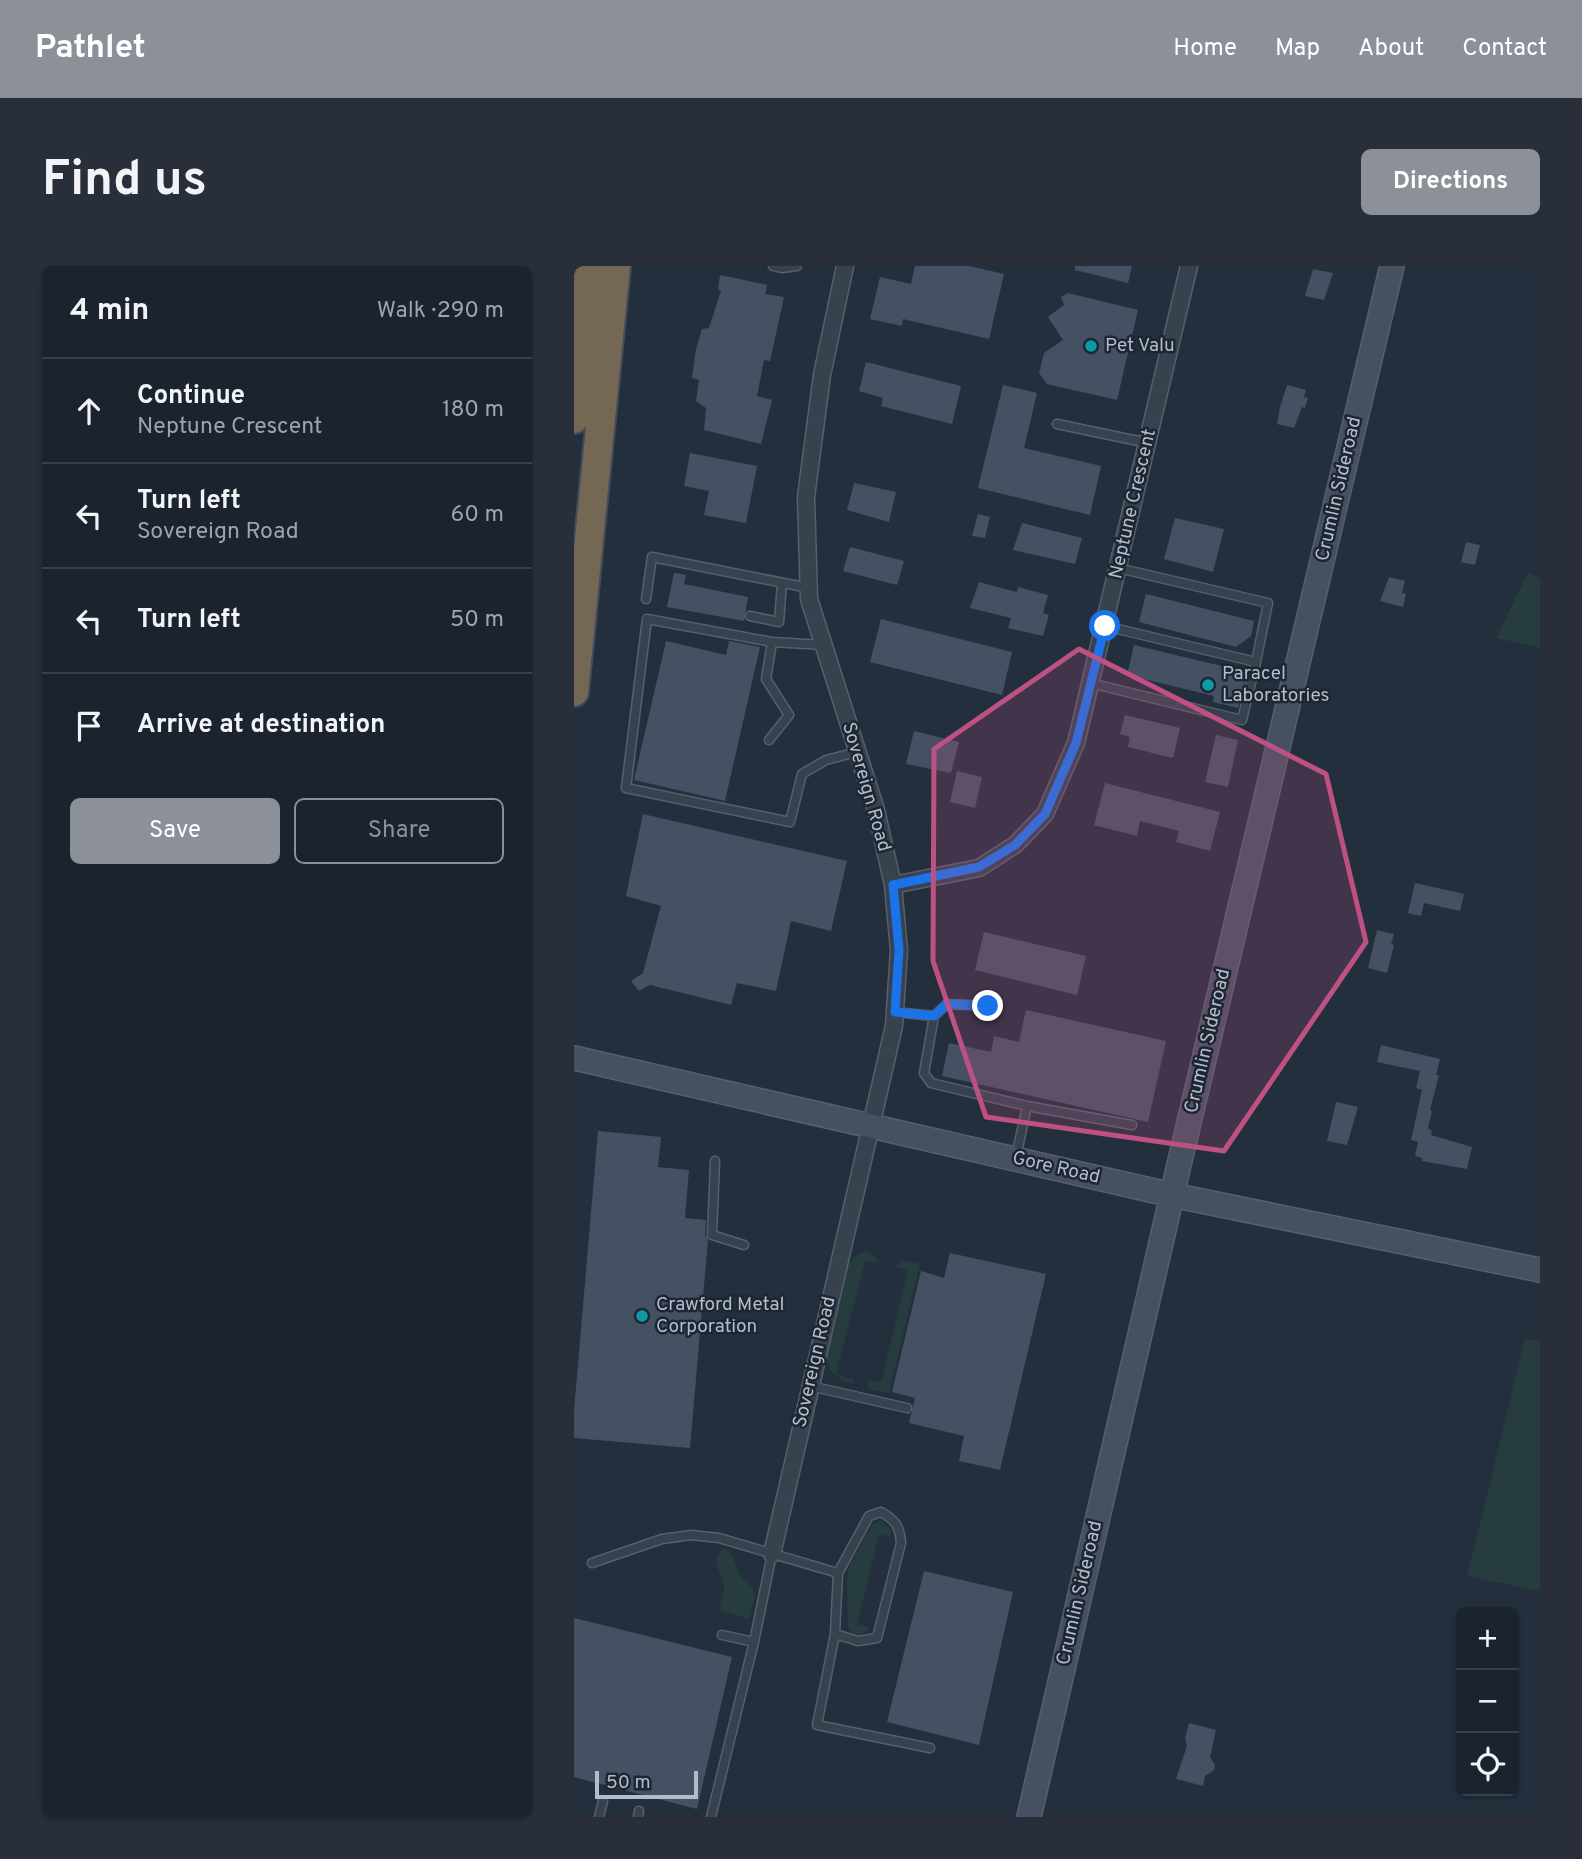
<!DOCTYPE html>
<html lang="en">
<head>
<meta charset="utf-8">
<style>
	:root { --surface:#1b232e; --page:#282f3a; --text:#f1f3f6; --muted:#a0a4aa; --line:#39404a; --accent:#8c9099 }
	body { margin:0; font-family:Overpass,sans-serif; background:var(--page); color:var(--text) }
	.controls { position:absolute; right:21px; bottom:21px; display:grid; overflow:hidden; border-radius:10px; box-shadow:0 2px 5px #0004 }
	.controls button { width:63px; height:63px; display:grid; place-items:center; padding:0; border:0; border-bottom:2px solid var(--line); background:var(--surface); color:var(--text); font:35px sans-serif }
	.scale { position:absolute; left:21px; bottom:18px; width:103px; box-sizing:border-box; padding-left:7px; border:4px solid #b4bcc9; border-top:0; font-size:19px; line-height:24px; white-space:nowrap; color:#b4bcc9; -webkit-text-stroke:5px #1d2633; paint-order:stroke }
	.stop { position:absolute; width:21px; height:21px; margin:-16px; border:5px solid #1a73e8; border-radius:50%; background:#fff }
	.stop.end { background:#1a73e8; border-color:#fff; box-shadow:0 2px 7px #0008 }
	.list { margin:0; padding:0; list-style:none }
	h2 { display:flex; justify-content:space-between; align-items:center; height:91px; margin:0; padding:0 28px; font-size:30px }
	h2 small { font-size:23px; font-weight:400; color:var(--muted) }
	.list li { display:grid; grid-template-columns:46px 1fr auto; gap:21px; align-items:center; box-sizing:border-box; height:105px; padding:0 28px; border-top:2px solid var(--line) }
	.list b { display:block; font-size:26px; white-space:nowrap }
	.list p { margin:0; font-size:23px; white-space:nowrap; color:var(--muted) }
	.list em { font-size:23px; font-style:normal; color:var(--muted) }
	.actions { display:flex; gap:14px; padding:21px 28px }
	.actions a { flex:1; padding:16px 0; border:2px solid var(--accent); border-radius:10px; text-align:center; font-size:24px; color:var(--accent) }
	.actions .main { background:var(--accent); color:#fff }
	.icon { flex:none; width:38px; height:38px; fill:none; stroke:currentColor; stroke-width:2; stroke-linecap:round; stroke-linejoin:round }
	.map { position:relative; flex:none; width:966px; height:1551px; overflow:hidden; border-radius:10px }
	header { display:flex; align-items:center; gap:42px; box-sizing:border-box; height:98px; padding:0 35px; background:var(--accent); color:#fff }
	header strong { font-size:33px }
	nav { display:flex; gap:38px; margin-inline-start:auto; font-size:24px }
	.intro { display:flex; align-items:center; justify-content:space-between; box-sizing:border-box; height:168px; padding:0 42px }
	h1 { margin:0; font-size:49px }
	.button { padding:18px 32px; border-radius:10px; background:var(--accent); color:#fff; font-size:24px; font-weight:700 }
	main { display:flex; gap:42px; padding:0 42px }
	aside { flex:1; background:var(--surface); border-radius:10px; box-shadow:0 2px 5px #0004 }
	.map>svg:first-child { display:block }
	.green { fill:#263c3f }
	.building { fill:#455162 }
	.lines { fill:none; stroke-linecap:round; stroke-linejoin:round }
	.lane-casing { stroke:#565f6c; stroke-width:11 }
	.street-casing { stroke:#565f6c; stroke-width:19 }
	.secondary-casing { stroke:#565f6c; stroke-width:26 }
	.highway-casing { stroke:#434c59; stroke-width:32 }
	.lane { stroke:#38414e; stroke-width:8 }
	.street { stroke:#38414e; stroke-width:16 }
	.secondary { stroke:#465061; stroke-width:23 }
	.highway { stroke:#746855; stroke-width:28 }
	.route { stroke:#1a73e8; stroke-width:9 }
	.marked { fill:#bd5182; fill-opacity:0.2; stroke:#bd5182; stroke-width:5; stroke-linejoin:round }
	.culture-dot { fill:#0f9aa8; stroke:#1d2633; stroke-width:2.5 }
	.labels { text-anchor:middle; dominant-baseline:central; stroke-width:5; stroke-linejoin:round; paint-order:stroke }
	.poi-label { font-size:19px; fill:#b4bcc9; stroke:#1d2633; text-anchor:start }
	.street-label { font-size:19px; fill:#b4bcc9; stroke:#1d2633 }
</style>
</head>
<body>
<header>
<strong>Pathlet</strong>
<nav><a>Home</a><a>Map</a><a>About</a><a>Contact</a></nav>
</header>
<div class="intro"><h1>Find us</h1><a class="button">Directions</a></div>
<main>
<aside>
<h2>4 min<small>Walk · 290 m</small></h2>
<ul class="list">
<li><svg class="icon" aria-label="ahead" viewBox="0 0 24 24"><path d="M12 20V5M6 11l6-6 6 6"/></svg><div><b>Continue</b><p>Neptune Crescent</p></div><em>180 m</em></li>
<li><svg class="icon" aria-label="left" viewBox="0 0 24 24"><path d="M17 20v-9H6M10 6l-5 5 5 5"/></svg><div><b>Turn left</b><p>Sovereign Road</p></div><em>60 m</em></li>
<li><svg class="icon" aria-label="left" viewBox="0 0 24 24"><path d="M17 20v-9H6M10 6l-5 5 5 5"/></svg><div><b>Turn left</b></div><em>50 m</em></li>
<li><svg class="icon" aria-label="arrive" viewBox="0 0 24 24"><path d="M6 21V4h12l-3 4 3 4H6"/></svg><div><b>Arrive at destination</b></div></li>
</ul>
<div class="actions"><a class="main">Save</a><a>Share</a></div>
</aside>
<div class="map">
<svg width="966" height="1551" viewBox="0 0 966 1551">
	<rect width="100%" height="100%" fill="#242f3e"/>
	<path class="green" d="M 954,307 L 966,312 L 966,382 L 922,372 Z
		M 293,985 L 301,990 L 303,997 L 291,995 L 262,1108 L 280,1114 L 278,1118 C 263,1112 254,1106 251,1090 L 274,998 L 283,989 Z
		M 328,994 L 346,998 L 315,1127 L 295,1123 L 292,1117 L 296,1114 L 307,1116 L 334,1005 L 322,1001 Z
		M 951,1073 L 966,1075 L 966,1325 L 893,1310 Z
		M 307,1255 L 318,1264 L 317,1271 L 305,1268 L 283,1358 L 295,1361 L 293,1365 L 285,1369 L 278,1367 L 274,1362 L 273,1311 L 275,1300 L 299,1258 Z
		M 149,1283 L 156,1285 L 167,1311 L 179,1323 L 181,1330 L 175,1353 L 145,1344 C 146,1338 150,1328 150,1321 C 149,1305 134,1296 149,1283 Z"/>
	<path class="building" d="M 341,0 L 395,0 L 430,8 L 415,73 L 329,53 L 328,60 L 296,53 L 306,11 L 337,18 Z
		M 501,0 L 558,0 L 554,17 L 501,4 Z
		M 739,3 L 759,7 L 750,34 L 731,30 Z
		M 146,9 L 193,19 L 191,28 L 210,31 L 196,95 L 190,94 L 183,130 L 198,134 L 187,178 L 130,164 L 132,142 L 122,135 L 125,114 L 118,112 L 122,83 L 128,63 L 135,62 L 147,25 L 144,23 Z
		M 494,27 L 564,44 L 543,134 L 473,118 L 465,107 L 470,87 L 489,74 L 474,51 L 490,39 L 487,31 Z
		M 292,96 L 387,120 L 378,158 L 307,140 L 309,132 L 285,125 Z
		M 429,119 L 463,127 L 450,182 L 527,200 L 516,249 L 404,222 Z
		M 713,119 L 732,124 L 730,131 L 734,132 L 731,142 L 728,141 L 720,162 L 703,158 L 706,141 Z
		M 116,187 L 183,200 L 172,257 L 130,249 L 135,225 L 110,220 Z
		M 280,217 L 322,226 L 315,256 L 273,244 Z
		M 404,248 L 416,251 L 411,272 L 398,270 Z
		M 601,252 L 650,263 L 639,306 L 590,293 Z
		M 448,257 L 508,272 L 501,298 L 439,284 Z
		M 892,276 L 906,279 L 901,299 L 887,296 Z
		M 276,281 L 330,295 L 323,319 L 269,305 Z
		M 100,307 L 112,309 L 110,318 L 174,331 L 170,355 L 93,341 Z
		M 815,311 L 831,315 L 828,327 L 832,328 L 829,341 L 806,335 Z
		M 405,316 L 443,326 L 444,321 L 474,329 L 469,347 L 475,349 L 469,370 L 434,362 L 437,352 L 396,342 Z
		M 572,328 L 680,355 L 677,370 L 662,381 L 565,356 Z
		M 307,353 L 438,386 L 428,429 L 296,396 Z
		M 92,375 L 152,389 L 155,375 L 186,381 L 151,535 L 60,514 Z
		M 560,379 L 673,406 L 664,442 L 639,436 L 640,430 L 553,409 Z
		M 551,449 L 606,462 L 599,492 L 554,481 L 556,471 L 546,468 Z
		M 340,465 L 385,476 L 377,507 L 332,498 Z
		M 642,469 L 664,474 L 654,521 L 631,516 Z
		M 383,505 L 408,511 L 401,542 L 376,536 Z
		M 531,517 L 646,546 L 636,585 L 602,576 L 605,565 L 566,555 L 563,570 L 520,559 Z
		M 69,548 L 273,595 L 257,665 L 217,655 L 202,725 L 163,717 L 157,739 L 76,719 L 65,725 L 57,715 L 69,707 L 87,640 L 52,630 Z
		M 841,617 L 890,628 L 886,645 L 850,637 L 847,650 L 834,647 Z
		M 803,664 L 820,668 L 817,678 L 820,679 L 813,707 L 794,702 Z
		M 410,666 L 512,690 L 503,729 L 401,704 Z
		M 452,744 L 592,775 L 574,856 L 368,810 L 375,777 L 417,786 L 420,770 L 445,776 Z
		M 807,779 L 866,793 L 862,809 L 865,809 L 856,844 L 858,845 L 854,862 L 858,865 L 857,869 L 898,881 L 893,903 L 848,895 L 848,892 L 841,890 L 844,876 L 837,874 L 848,824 L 842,822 L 846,805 L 803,796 Z
		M 762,836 L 784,841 L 773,879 L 753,875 Z
		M 24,865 L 87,871 L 84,901 L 115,904 L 111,952 L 132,954 L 131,969 L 134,974 L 116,1182 L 0,1172 L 0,1145 Z
		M 376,987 L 472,1008 L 426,1204 L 385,1195 L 390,1170 L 335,1157 L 341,1132 L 318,1126 L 347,1005 L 370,1012 Z
		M 350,1305 L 439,1326 L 405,1479 L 313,1456 Z
		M 0,1352 L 158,1391 L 123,1543 L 0,1511 Z
		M 615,1457 L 642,1464 L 636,1491 L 641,1499 L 640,1504 L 631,1510 L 629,1520 L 602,1513 L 613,1480 L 611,1472 Z"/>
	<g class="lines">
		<g class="lane-casing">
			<path id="lane" d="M 199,0 L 208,2 L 223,0
				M 483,158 L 574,177
				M 72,333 L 78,291 L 235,322
				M 176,350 L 205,356 L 208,317
				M 531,360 L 682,396 L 694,337 L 544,302
				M 250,379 L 198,376 L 73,353 L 52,522 L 216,556 L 228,508 L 252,494 L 283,486
				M 516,417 L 668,454 L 682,396
				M 195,474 L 215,449 L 192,413 L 198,376
				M 321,746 L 360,750 L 373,738 L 414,740
				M 360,750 L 350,807 L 357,817 L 453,840 L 558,859
				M 442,891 L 453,840
				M 141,895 L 138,969 L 170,979
				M 236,1120 L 333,1142
				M 307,1246 C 321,1254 326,1260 327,1277 L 303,1372 L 284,1375 L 261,1368 L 264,1307 L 295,1250 Z
				M 18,1297 L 88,1273 L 117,1269 L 145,1272 L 264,1307
				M 261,1368 L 243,1459 L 356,1482
				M 148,1369 L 180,1376
				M 25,1551 L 29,1535
				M 64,1551 L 65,1545
				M 137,1551 L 180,1376 L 198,1288"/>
		</g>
		<g class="street-casing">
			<path id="street" d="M 319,619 L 405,602 L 441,579 L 471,548 L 502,477 L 615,0
				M 198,1288 L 320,760 L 325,684 L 319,619 L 302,544 L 235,333 L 232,231 L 248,109 L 271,0"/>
		</g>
		<g class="secondary-casing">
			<path id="secondary" d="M 0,792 L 598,929 L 966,1004
				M 455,1551 L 604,903 L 818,0"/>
		</g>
		<g class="highway-casing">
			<path id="highway" d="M 0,153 L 15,0
				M 0,426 L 42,0"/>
		</g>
		<use href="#lane" class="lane"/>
		<use href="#street" class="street"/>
		<use href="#secondary" class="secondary"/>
		<use href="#highway" class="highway"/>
	</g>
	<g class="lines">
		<path class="route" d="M 414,740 L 373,738 L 360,750 L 321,746 L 325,684 L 319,619 L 405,601 L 441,579 L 471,548 L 502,477 L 531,360"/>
	</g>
	<path class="marked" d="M 505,383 L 752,508 L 792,676 L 650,885 L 412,851 L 359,695 L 360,483 Z"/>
	<g class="culture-dot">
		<circle cx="517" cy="80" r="7"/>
		<circle cx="634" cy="419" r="7"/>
		<circle cx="68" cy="1050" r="7"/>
	</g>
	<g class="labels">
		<g class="poi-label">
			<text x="531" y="80">Pet Valu</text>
			<text x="648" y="408">Paracel<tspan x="648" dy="22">Laboratories</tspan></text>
			<text x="82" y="1039">Crawford Metal<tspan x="82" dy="22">Corporation</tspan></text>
		</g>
		<g class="street-label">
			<text transform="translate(765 223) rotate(-77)">Crumlin Sideroad</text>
			<text transform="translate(559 238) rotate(-77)">Neptune Crescent</text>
			<text transform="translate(292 521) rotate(74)">Sovereign Road</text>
			<text transform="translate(634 775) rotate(-77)">Crumlin Sideroad</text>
			<text transform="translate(482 902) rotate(13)">Gore Road</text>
			<text transform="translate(241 1096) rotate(-77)">Sovereign Road</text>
			<text transform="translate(506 1327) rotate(-77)">Crumlin Sideroad</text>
		</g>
	</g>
</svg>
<div class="controls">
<button>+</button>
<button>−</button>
<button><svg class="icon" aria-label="locate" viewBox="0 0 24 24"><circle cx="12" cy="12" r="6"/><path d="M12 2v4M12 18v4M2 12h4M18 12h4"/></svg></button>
</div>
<div class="scale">50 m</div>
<div class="stop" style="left:531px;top:360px"></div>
<div class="stop end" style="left:414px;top:740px"></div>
</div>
</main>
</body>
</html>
